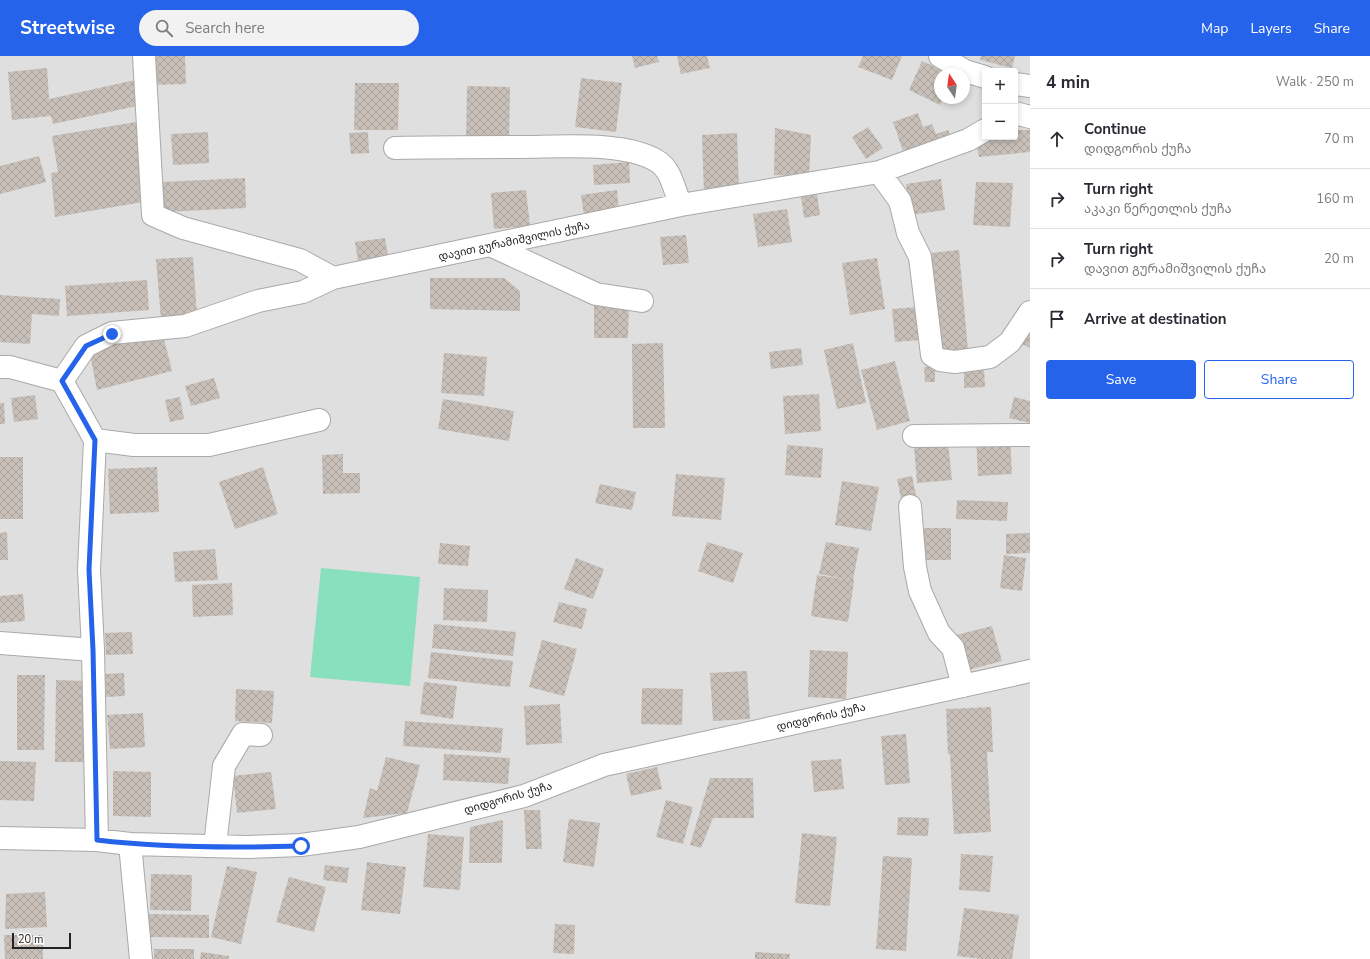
<!DOCTYPE html>
<html lang="en">
<head>
<meta charset="utf-8">
<style>
	:root { --surface:#fff; --page:#f2f2f3; --text:#2b2b33; --muted:#7c7c81; --line:#e1e1e2; --accent:#2563eb }
	body { margin:0; font-family:"Nunito Sans","Noto Sans Georgian",sans-serif; background:var(--page); color:var(--text) }
	.controls { position:absolute; right:12px; top:12px; display:grid; overflow:hidden; border-radius:4px; box-shadow:0 2px 6px #0003 }
	.controls button { width:36px; height:36px; display:grid; place-items:center; padding:0; border:0; border-bottom:1px solid var(--line); background:var(--surface); color:var(--text); font:20px sans-serif }
	.compass { position:absolute; left:934px; top:12px; width:36px; height:36px; border-radius:50%; background:var(--surface); box-shadow:0 2px 6px #0003; rotate:347deg }
	.scale { position:absolute; left:12px; bottom:10px; width:59px; box-sizing:border-box; padding-left:4px; border:2px solid #222; border-top:0; font-size:11px; line-height:14px; white-space:nowrap; color:#222; -webkit-text-stroke:3px #fff; paint-order:stroke }
	.stop { position:absolute; width:12px; height:12px; margin:-9px; border:3px solid #2563eb; border-radius:50%; background:#fff }
	.stop.end { background:#2563eb; border-color:#fff; box-shadow:0 1px 4px #0008 }
	.list { margin:0; padding:0; list-style:none }
	h2 { display:flex; justify-content:space-between; align-items:center; height:52px; margin:0; padding:0 16px; font-size:17px }
	h2 small { font-size:13px; font-weight:400; color:var(--muted) }
	.list li { display:grid; grid-template-columns:26px 1fr auto; gap:12px; align-items:center; box-sizing:border-box; height:60px; padding:0 16px; border-top:1px solid var(--line) }
	.list b { display:block; font-size:15px; white-space:nowrap }
	.list p { margin:0; font-size:13px; white-space:nowrap; color:var(--muted) }
	.list em { font-size:13px; font-style:normal; color:var(--muted) }
	.actions { display:flex; gap:8px; padding:12px 16px }
	.actions a { flex:1; padding:9px 0; border:1px solid var(--accent); border-radius:4px; text-align:center; font-size:14px; color:var(--accent) }
	.actions .main { background:var(--accent); color:#fff }
	.icon { flex:none; width:22px; height:22px; fill:none; stroke:currentColor; stroke-width:2; stroke-linecap:round; stroke-linejoin:round }
	.map { position:relative; flex:none; width:1030px; height:903px; overflow:hidden }
	header { display:flex; align-items:center; gap:24px; box-sizing:border-box; height:56px; padding:0 20px; background:var(--accent); color:#fff }
	header strong { font-size:19px }
	nav { display:flex; gap:22px; margin-inline-start:auto; font-size:14px }
	.search { width:280px; height:36px; background:var(--page); display:flex; align-items:center; gap:10px; box-sizing:border-box; padding:0 14px; border-radius:22px; color:var(--muted); font-size:15px }
	main { display:flex }
	aside { flex:1; background:var(--surface) }
	.map>svg:first-child { display:block }
	.residential { fill:#e0dfdf; fill-rule:evenodd }
	.pitch { fill:#88e0be }
	.building { fill:url(#building-cross-hatch) }
	.lines { fill:none; stroke-linecap:round; stroke-linejoin:round }
	.minor-casing { stroke:#a9a9a9; stroke-width:24 }
	.minor { stroke:#fff; stroke-width:22 }
	.route { stroke:#2563eb; stroke-width:5 }
	.labels { text-anchor:middle; dominant-baseline:central; stroke-width:4; stroke-linejoin:round; paint-order:stroke }
	.street-label { font-size:11px; fill:#222; stroke:#fff }
</style>
</head>
<body>
<header>
<strong>Streetwise</strong>
<div class="search"><svg class="icon" aria-label="search" viewBox="0 0 24 24"><circle cx="10" cy="10" r="6"/><path d="M15 15l6 6"/></svg>Search here</div>
<nav><a>Map</a><a>Layers</a><a>Share</a></nav>
</header>
<main>
<div class="map">
<svg width="1030" height="903" viewBox="0 0 1030 903">
	<defs>
		<pattern id="building-cross-hatch" width="8" height="8" patternUnits="userSpaceOnUse"><rect width="8" height="8" fill="#c7bfb8"/><path d="M0 0l8 8M0 8l8-8" fill="none" stroke="#aba49e"/></pattern>
	</defs>
	<rect width="100%" height="100%" fill="#f2efe9"/>
	<path class="residential" d="M 0,0 L 1030,0 L 1030,903 L 0,903 ZM 985,15 L 1015,15 L 1015,81 L 985,81 ZM 940,18 L 964,18 L 964,42 L 940,42 Z"/>
	<path class="pitch" d="M 321,512 L 420,521 L 410,630 L 310,621 Z"/>
	<path class="building" d="M 151,0 L 185,0 L 186,28 L 152,29 Z
		M 632,0 L 657,0 L 659,6 L 635,12 Z
		M 677,0 L 707,0 L 710,12 L 681,18 Z
		M 863,0 L 902,0 L 892,24 L 858,11 Z
		M 981,0 L 1015,0 L 1012,12 L 980,4 Z
		M 922,5 L 951,18 L 940,18 L 940,42 L 943,42 L 940,49 L 909,34 Z
		M 47,12 L 49,43 L 135,24 L 137,50 L 53,68 L 51,60 L 12,64 L 8,16 Z
		M 581,22 L 622,27 L 616,76 L 575,71 Z
		M 355,27 L 399,27 L 398,74 L 354,74 Z
		M 467,30 L 510,31 L 509,87 L 466,86 Z
		M 918,57 L 923,71 L 932,68 L 936,78 L 948,74 L 951,81 L 929,89 L 928,86 L 903,95 L 893,66 Z
		M 136,66 L 142,103 L 143,146 L 55,161 L 51,117 L 58,116 L 52,80 Z
		M 868,71 L 883,92 L 866,103 L 852,81 Z
		M 775,72 L 811,79 L 809,121 L 774,119 Z
		M 1015,74 L 1030,74 L 1030,96 L 979,101 L 976,87 L 998,81 L 1015,81 Z
		M 208,76 L 209,107 L 173,109 L 171,78 Z
		M 368,76 L 369,97 L 351,98 L 349,77 Z
		M 737,77 L 739,133 L 704,138 L 702,79 Z
		M 39,100 L 46,126 L 0,138 L 0,110 Z
		M 629,106 L 630,127 L 594,129 L 593,109 Z
		M 245,122 L 246,152 L 164,156 L 162,126 Z
		M 941,123 L 945,154 L 910,159 L 906,128 Z
		M 976,126 L 1013,127 L 1010,171 L 973,169 Z
		M 526,134 L 530,170 L 494,173 L 491,137 Z
		M 617,134 L 619,156 L 584,160 L 581,139 Z
		M 817,138 L 820,159 L 804,162 L 801,141 Z
		M 787,153 L 792,186 L 758,191 L 753,158 Z
		M 686,179 L 689,207 L 663,209 L 660,181 Z
		M 385,182 L 389,206 L 359,211 L 355,186 Z
		M 959,194 L 968,295 L 939,297 L 930,197 Z
		M 193,201 L 197,260 L 161,263 L 156,203 Z
		M 877,202 L 885,253 L 850,259 L 842,207 Z
		M 430,222 L 504,222 L 520,235 L 520,255 L 430,253 Z
		M 147,224 L 149,254 L 67,260 L 65,230 Z
		M 0,239 L 60,243 L 59,260 L 32,258 L 30,288 L 0,286 Z
		M 594,248 L 629,248 L 628,282 L 594,282 Z
		M 918,251 L 921,284 L 895,286 L 892,253 Z
		M 1030,270 L 1030,292 L 1018,286 Z
		M 164,283 L 172,315 L 97,334 L 91,303 L 95,296 L 113,287 Z
		M 663,287 L 665,372 L 633,372 L 632,288 Z
		M 853,287 L 866,347 L 837,353 L 824,294 Z
		M 801,292 L 803,309 L 771,313 L 769,296 Z
		M 444,297 L 487,301 L 484,340 L 441,337 Z
		M 895,305 L 910,365 L 877,374 L 861,314 Z
		M 935,310 L 935,326 L 925,326 L 924,311 Z
		M 984,313 L 985,331 L 964,332 L 964,314 Z
		M 214,322 L 220,342 L 191,350 L 185,330 Z
		M 819,338 L 821,375 L 785,378 L 783,340 Z
		M 35,339 L 38,363 L 14,366 L 11,342 Z
		M 180,341 L 184,363 L 170,366 L 165,344 Z
		M 1014,341 L 1030,345 L 1030,367 L 1009,362 Z
		M 443,343 L 514,355 L 509,385 L 438,373 Z
		M 0,347 L 4,347 L 5,368 L 0,368 Z
		M 1010,380 L 1012,418 L 978,420 L 976,382 Z
		M 948,387 L 952,424 L 917,427 L 914,390 Z
		M 787,389 L 823,392 L 821,422 L 785,419 Z
		M 343,398 L 343,417 L 360,417 L 360,437 L 323,438 L 322,399 Z
		M 0,401 L 23,401 L 23,463 L 0,463 Z
		M 157,411 L 159,456 L 110,458 L 108,413 Z
		M 263,411 L 278,458 L 235,473 L 219,426 Z
		M 676,418 L 725,422 L 721,464 L 672,460 Z
		M 912,420 L 917,444 L 902,447 L 897,423 Z
		M 842,425 L 879,431 L 871,475 L 835,469 Z
		M 600,428 L 636,436 L 632,454 L 595,447 Z
		M 957,444 L 1008,446 L 1007,465 L 956,463 Z
		M 919,472 L 951,472 L 951,504 L 918,504 Z
		M 7,476 L 8,504 L 0,504 L 0,477 Z
		M 1030,477 L 1030,497 L 1006,498 L 1006,478 Z
		M 707,486 L 743,497 L 733,527 L 698,515 Z
		M 826,486 L 859,492 L 853,524 L 854,525 L 848,566 L 811,560 L 817,519 L 850,524 L 819,518 Z
		M 440,487 L 470,490 L 468,510 L 438,508 Z
		M 215,493 L 218,524 L 175,526 L 173,496 Z
		M 1004,499 L 1026,502 L 1022,535 L 1000,532 Z
		M 576,502 L 604,513 L 593,543 L 564,533 Z
		M 232,527 L 233,559 L 193,561 L 192,529 Z
		M 444,532 L 488,534 L 487,566 L 443,564 Z
		M 23,538 L 25,565 L 0,567 L 0,540 Z
		M 559,546 L 587,553 L 582,573 L 553,566 Z
		M 434,568 L 516,576 L 513,600 L 432,592 Z
		M 992,570 L 1002,605 L 965,615 L 956,579 Z
		M 132,576 L 133,598 L 106,599 L 105,577 Z
		M 542,584 L 577,593 L 564,640 L 529,631 Z
		M 810,594 L 848,596 L 846,643 L 808,641 Z
		M 431,596 L 513,605 L 510,631 L 428,622 Z
		M 747,615 L 750,663 L 713,665 L 710,617 Z
		M 124,617 L 125,640 L 106,641 L 105,618 Z
		M 17,619 L 45,619 L 44,694 L 17,694 Z
		M 56,624 L 84,625 L 84,706 L 55,706 Z
		M 424,626 L 457,630 L 453,663 L 420,658 Z
		M 642,632 L 683,633 L 682,669 L 641,668 Z
		M 236,633 L 274,635 L 272,667 L 235,665 Z
		M 560,648 L 562,687 L 526,689 L 524,650 Z
		M 991,651 L 993,696 L 987,696 L 991,776 L 954,778 L 950,698 L 948,698 L 946,653 Z
		M 143,657 L 145,691 L 110,693 L 107,659 Z
		M 405,665 L 503,672 L 501,697 L 403,690 Z
		M 906,678 L 910,727 L 885,729 L 881,680 Z
		M 444,698 L 510,702 L 508,728 L 443,724 Z
		M 386,701 L 420,709 L 407,757 L 363,762 L 370,732 L 377,735 Z
		M 841,703 L 844,733 L 814,736 L 811,705 Z
		M 0,705 L 36,706 L 34,745 L 0,744 Z
		M 657,711 L 662,733 L 631,740 L 626,718 Z
		M 113,715 L 151,716 L 151,761 L 113,760 Z
		M 271,716 L 276,753 L 237,757 L 233,720 Z
		M 710,722 L 753,722 L 754,762 L 713,762 L 701,792 L 690,789 Z
		M 666,744 L 693,751 L 683,788 L 656,781 Z
		M 524,754 L 540,754 L 542,793 L 526,793 Z
		M 898,761 L 929,762 L 928,780 L 897,779 Z
		M 569,763 L 600,767 L 594,811 L 563,806 Z
		M 503,764 L 502,807 L 469,807 L 470,771 Z
		M 802,777 L 837,781 L 830,850 L 795,847 Z
		M 428,778 L 464,781 L 460,834 L 423,831 Z
		M 961,798 L 993,800 L 990,836 L 959,834 Z
		M 883,800 L 912,802 L 906,895 L 876,893 Z
		M 367,806 L 406,811 L 400,858 L 361,854 Z
		M 325,809 L 349,812 L 347,827 L 323,824 Z
		M 227,810 L 257,816 L 241,888 L 211,881 Z
		M 151,818 L 192,819 L 191,855 L 150,854 Z
		M 289,821 L 326,831 L 314,876 L 276,866 Z
		M 45,836 L 47,871 L 5,873 L 6,838 Z
		M 964,852 L 1019,859 L 1012,903 L 982,903 L 957,900 Z
		M 147,858 L 209,859 L 209,882 L 151,881 Z
		M 555,868 L 575,869 L 574,898 L 553,897 Z
		M 4,879 L 43,879 L 43,903 L 5,903 Z
		M 154,893 L 194,893 L 194,903 L 154,903 Z
		M 201,896 L 229,900 L 229,903 L 200,903 Z
		M 755,896 L 790,898 L 789,903 L 755,903 Z"/>
	<g class="lines">
		<g class="minor-casing">
			<path id="minor" d="M 144,0 L 153,159 L 183,172 L 300,204 L 333,222
				M 940,0 L 965,15 L 985,21
				M 1015,28 L 1030,30
				M 1015,57 L 1030,61
				M 395,92 C 437,91 478,91 520,91 C 558,91 624,85 657,105 C 672,114 674,135 681,149
				M 879,116 L 900,145 L 908,177 L 920,201 L 932,299 L 940,304 L 955,306 L 990,301 L 1010,286 L 1030,256
				M 490,189 L 596,238 L 642,245
				M 0,311 L 10,311 L 62,325 L 95,384 L 89,514 L 93,594 L 97,784
				M 62,325 L 86,290 L 112,277 L 185,270 L 258,245 L 303,236 L 333,222 L 490,189 L 681,149 L 879,116 L 968,84 L 985,74
				M 914,380 L 1030,379
				M 95,384 L 134,389 L 209,389 L 319,364
				M 910,450 L 915,511 L 920,535 L 939,577 L 953,592 L 963,630
				M 0,587 L 93,594
				M 0,782 L 97,784 L 130,788 L 247,791 L 301,789 L 359,781 L 524,740 L 604,709 L 1030,615
				M 130,788 L 141,903
				M 215,790 L 224,710 L 243,678 L 261,679"/>
		</g>
		<use href="#minor" class="minor"/>
	</g>
	<g class="lines">
		<path class="route" d="M 112,278 L 86,290 L 62,325 L 95,384 L 89,514 L 93,594 L 97,784 C 164,792 233,792 301,790"/>
	</g>
	<g class="labels">
		<g class="street-label">
			<text transform="translate(514 185) rotate(-12)">დავით გურამიშვილის ქუჩა</text>
			<text transform="translate(821 661) rotate(-13)">დიდგორის ქუჩა</text>
			<text transform="translate(508 742) rotate(-16)">დიდგორის ქუჩა</text>
		</g>
	</g>
</svg>
<div class="controls">
<button>+</button>
<button>−</button>
</div>
<svg class="compass" viewBox="-18 -18 36 36"><path d="M0-13l5 13h-10z" fill="#e53935"/><path d="M0 13l5-13h-10z" fill="#7c7c81"/></svg>
<div class="scale">20 m</div>
<div class="stop" style="left:301px;top:790px"></div>
<div class="stop end" style="left:112px;top:278px"></div>
</div>
<aside>
<h2>4 min<small>Walk · 250 m</small></h2>
<ul class="list">
<li><svg class="icon" aria-label="ahead" viewBox="0 0 24 24"><path d="M12 20V5M6 11l6-6 6 6"/></svg><div><b>Continue</b><p>დიდგორის ქუჩა</p></div><em>70 m</em></li>
<li><svg class="icon" aria-label="right" viewBox="0 0 24 24"><path d="M7 20v-9h11M14 6l5 5-5 5"/></svg><div><b>Turn right</b><p>აკაკი წერეთლის ქუჩა</p></div><em>160 m</em></li>
<li><svg class="icon" aria-label="right" viewBox="0 0 24 24"><path d="M7 20v-9h11M14 6l5 5-5 5"/></svg><div><b>Turn right</b><p>დავით გურამიშვილის ქუჩა</p></div><em>20 m</em></li>
<li><svg class="icon" aria-label="arrive" viewBox="0 0 24 24"><path d="M6 21V4h12l-3 4 3 4H6"/></svg><div><b>Arrive at destination</b></div></li>
</ul>
<div class="actions"><a class="main">Save</a><a>Share</a></div>
</aside>
</main>
</body>
</html>
